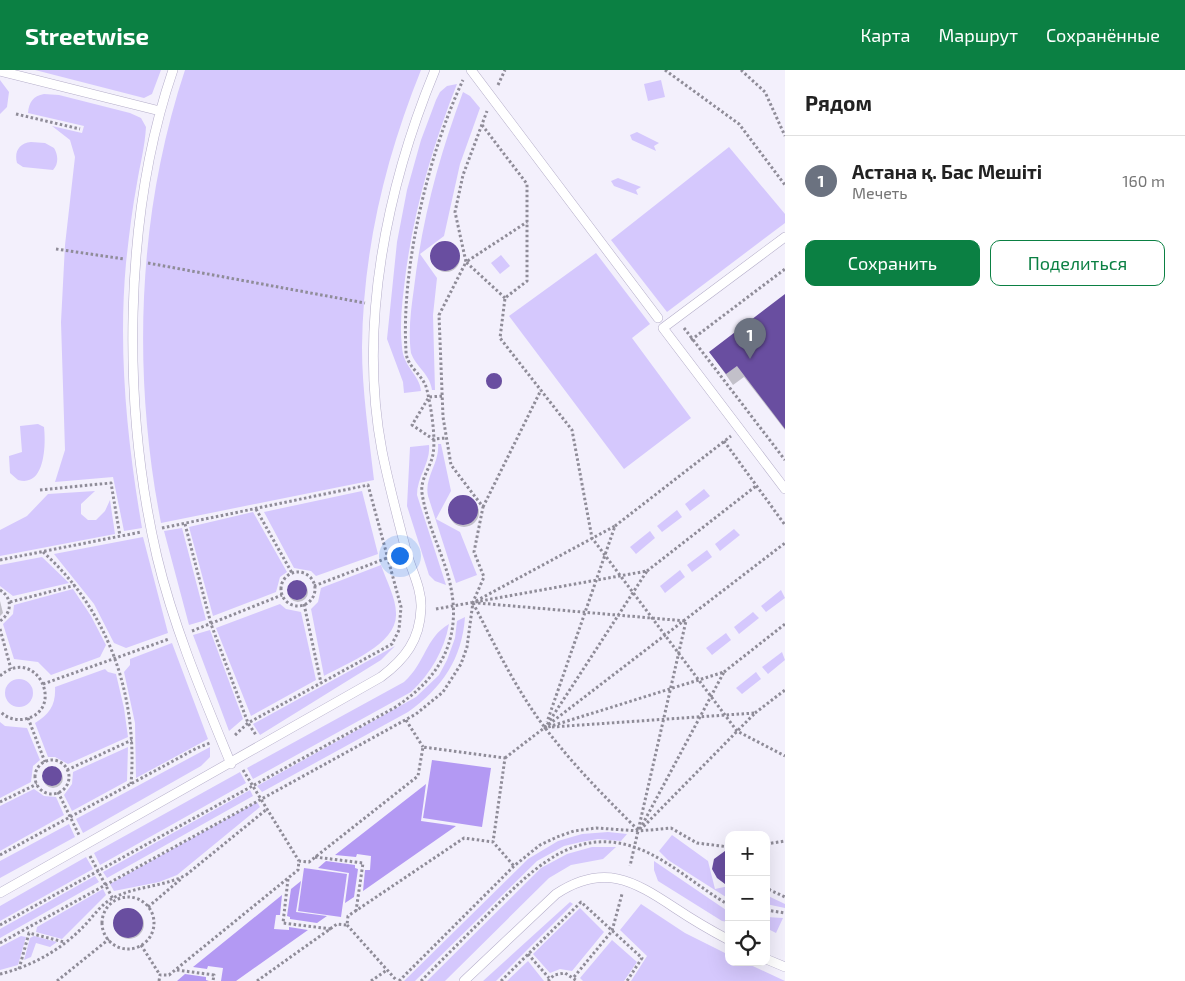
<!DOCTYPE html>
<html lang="ru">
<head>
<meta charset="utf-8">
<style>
	:root { --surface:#fff; --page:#f6f6f6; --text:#222; --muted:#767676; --line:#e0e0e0; --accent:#0b8043 }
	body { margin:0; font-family:"Exo 2",sans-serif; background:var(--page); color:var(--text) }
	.controls { position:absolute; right:15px; bottom:15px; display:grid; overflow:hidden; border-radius:10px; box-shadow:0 5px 20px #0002 }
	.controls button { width:45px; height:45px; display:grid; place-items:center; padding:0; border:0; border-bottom:1px solid var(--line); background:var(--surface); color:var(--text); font:25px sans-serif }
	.you { position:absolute; left:399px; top:485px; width:18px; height:18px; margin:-12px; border:4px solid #fff; border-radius:50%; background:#1a73e8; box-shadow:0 0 0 8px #1a73e833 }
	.badge { display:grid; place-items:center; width:32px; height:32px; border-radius:50%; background:var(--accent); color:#fff; font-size:16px; font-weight:700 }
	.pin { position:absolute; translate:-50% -41px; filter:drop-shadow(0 1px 2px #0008) }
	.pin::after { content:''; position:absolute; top:26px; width:18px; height:15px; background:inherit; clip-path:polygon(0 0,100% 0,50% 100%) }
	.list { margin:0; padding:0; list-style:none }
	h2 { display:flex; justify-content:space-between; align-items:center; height:65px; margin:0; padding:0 20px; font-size:21px }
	h2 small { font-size:16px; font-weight:400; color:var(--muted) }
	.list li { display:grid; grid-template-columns:32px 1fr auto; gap:15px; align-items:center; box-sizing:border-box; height:90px; padding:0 20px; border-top:1px solid var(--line) }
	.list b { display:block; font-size:19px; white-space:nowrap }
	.list p { margin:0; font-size:16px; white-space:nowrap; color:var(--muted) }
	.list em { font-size:16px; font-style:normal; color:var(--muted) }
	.actions { display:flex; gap:10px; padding:15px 20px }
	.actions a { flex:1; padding:11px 0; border:1px solid var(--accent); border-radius:10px; text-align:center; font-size:18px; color:var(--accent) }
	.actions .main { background:var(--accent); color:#fff }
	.icon { flex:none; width:28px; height:28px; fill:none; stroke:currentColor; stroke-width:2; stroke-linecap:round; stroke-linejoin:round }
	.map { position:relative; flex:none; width:785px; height:911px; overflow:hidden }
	header { display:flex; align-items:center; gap:30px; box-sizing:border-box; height:70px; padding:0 25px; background:var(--accent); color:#fff }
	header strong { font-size:24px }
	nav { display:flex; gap:28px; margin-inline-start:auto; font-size:18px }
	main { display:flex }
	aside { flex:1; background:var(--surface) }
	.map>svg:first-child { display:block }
	.green { fill:#d5c8fd }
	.water { fill:#b399f3 }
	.shadow { fill:#0003 }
	.building { fill:#694ea0 }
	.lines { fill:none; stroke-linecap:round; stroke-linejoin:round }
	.lane-casing { stroke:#b4adc9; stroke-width:10 }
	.path { stroke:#8f8c98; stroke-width:3; stroke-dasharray:2.5 2.5; stroke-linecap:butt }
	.lane { stroke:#fff; stroke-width:9 }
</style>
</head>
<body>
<header>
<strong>Streetwise</strong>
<nav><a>Карта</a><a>Маршрут</a><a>Сохранённые</a></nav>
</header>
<main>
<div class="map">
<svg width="785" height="911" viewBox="0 0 785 911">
	<rect width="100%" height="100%" fill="#f3f0fc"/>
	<path class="green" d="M 35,0 L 161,0 L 152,24 L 144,28 Z
		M 185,0 L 421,0 C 385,89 363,181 362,277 C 362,321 369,366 374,410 L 161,453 C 132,304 137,144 185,0 Z
		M 0,10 L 9,22 L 7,37 L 0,44 Z
		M 661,10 L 665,27 L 648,31 L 644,14 Z
		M 457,14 C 433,75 415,136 406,201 C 403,226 399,252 402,277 C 403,297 420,305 421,321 L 404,323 L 403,312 L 387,269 L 397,172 L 407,120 L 421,70 L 436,30 L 440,22 L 447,16 Z
		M 463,22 L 470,26 L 480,38 L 460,94 L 444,166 L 420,184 L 437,208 L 433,245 L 435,320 L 432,320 C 430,304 416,297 411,283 C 408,262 411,239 414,218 C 422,150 439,86 463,22 Z
		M 44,24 L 59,25 L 130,43 L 141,48 L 146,57 C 145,76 140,95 137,113 C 132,140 129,166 126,193 C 118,282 127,370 142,458 L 124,461 L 113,407 L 55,412 L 65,380 L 61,252 L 65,175 L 75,87 L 70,70 L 52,56 L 82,63 L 84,56 L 28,43 C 29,32 33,26 44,24 Z
		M 637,62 L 659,73 L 654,76 L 656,81 L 632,70 L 630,65 Z
		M 31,72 L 45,73 L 54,78 C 58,84 59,94 53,100 L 23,97 L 17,93 C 14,82 19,73 31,72 Z
		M 729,77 L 785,144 L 785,153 L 667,242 L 611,170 Z
		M 618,108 L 641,117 L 636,120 L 638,125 L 614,116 L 611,111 Z
		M 596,183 L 650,254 L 632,268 L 691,348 L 624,399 L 509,246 Z
		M 501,185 L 510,196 L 500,204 L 491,193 Z
		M 38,354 L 44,357 C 46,375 45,418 18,410 L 10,403 L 9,386 L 22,382 L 20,356 Z
		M 438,374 L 441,374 L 451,421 L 436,449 L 460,462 L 477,505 L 456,513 L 428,426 C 424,407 440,393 438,374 Z
		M 429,375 C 431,392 417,407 417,425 L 446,515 L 435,511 L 429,505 L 407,436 L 410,377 Z
		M 704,419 L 710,426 L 690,441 L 685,434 Z
		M 95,421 L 81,434 L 81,444 L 88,450 L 96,450 L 105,441 L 110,430 L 115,464 L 0,486 L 0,460 L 27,446 L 48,424 Z
		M 362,421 L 378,484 L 316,506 L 311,501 L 294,498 L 264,442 Z
		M 677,440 L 682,447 L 662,462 L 657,456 Z
		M 253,442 L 287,502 L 280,507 L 276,522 L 213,546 L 189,457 Z
		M 182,458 L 206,550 L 189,555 L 164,461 Z
		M 734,459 L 740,465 L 720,481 L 715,474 Z
		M 650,461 L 655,468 L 636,484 L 630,477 Z
		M 143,467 L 168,563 L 126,578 L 114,573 L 94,534 L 54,484 Z
		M 707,480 L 712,487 L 692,502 L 687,495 Z
		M 42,487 L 69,513 L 13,526 L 0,516 L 0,495 Z
		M 381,495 C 386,510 396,528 396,543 C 398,574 347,593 324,606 L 311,539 L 318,532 L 321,518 Z
		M 680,500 L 685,507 L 665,523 L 660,516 Z
		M 73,519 L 91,546 L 106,575 L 100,587 L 51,605 L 38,592 L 14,589 L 3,554 L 13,544 L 14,535 Z
		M 781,520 L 785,528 L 766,542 L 761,536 Z
		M 280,534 L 286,539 L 301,542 L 316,610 L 251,646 L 216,558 Z
		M 753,542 L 759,548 L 739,564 L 734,557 Z
		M 465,547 C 462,589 442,618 408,642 L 262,722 L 257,716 L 416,627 L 439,605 L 447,590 L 455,568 L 457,551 Z
		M 449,554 C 444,581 431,603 411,622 L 253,709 L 247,698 L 404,612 C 426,592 425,568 449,554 Z
		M 210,560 L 243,649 L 229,661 L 193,565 Z
		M 726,563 L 731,570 L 712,585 L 706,578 Z
		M 172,573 L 208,669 L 136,708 L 135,653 L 124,602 L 130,595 L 130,589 Z
		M 395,576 L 381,590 L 260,665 L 253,654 Z
		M 782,582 L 785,590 L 768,604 L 762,597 Z
		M 105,599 L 108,602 L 116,604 L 124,638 L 128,667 L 68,694 L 55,687 L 48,687 L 35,653 C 50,644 56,634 55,617 Z
		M 756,602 L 761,609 L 742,624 L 736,618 Z
		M5 623a14 14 0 1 1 28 0a14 14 0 1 1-28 0Z
		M 0,652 L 5,656 L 27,658 L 40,690 L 33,696 L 31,712 L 0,728 Z
		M 128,677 L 127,711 L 72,741 L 64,725 L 72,714 L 73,702 Z
		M 210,677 L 210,687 L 201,696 L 83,763 L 76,749 Z
		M 240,702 L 246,713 L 100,795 L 94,783 Z
		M 34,719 L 44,726 L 56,727 L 64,745 L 0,781 L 0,736 Z
		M 250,720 L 253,726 L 107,808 L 103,802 Z
		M 257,732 L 260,737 L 177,805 L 159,812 L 114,821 L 110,814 Z
		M 69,754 L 75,767 L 0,808 L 0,791 Z
		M 608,762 L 627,764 L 621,771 L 598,769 L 581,772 L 564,776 L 537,791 L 415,911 L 404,911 L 528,789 L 558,771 L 582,764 Z
		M 672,765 L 708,791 L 715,819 L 729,816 L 729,829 L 668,790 L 659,781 Z
		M 592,777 L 616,777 L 603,789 L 571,795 L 549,808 L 445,911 L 427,911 L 541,798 L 567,784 Z
		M 86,787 L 93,799 L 0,851 L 0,836 Z
		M 654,791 L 729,842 L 729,852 L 722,851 L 658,811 L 654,800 Z
		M 95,806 L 99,812 L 0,868 L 0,859 Z
		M 103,819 L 106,825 L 62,869 L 36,862 L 37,857 Z
		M 766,825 L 785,834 L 785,838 L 766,834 Z
		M 570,832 L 573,834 L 496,911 L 483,911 Z
		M 641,834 L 685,863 L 729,885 L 729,892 L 744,892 L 785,911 L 631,911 L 647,886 L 620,860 Z
		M 580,838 L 604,862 L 572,901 L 560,899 L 550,903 L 533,884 Z
		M 766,847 L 783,848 L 776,863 L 766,858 Z
		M 21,866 L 26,867 L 18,895 L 0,900 L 0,877 Z
		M 34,866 L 57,872 L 50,877 L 36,873 L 31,887 L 24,890 L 30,868 Z
		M 612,870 L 637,892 L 624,911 L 583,911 L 580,908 Z
		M 528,891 L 544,911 L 507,911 Z"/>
	<path class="water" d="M 432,690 L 491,698 L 482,757 L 423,748 Z
		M 426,714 L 421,751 L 456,756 L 363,821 L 365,800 L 370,800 L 371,786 L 357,784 L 356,787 L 335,785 Z
		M 326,791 L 355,795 L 355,798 L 358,799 L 354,827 L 345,833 L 349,803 L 318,798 Z
		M 304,798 L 347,804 L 341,847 L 298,841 Z
		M 301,811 L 296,842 L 327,846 L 317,853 L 290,849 L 290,847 L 287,846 L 291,819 Z
		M 282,825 L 280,845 L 276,845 L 274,859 L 289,860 L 289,857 L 308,860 L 236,911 L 221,911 L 223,898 L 208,896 L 207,899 L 193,897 Z
		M 185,904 L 206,907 L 206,910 L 209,911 L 177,911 Z"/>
	<path class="shadow" d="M432 188a14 14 0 1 1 28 0a14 14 0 1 1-28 0Z
		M 785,225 L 785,360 L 744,307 L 733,315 L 710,282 Z
		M488 312a7 7 0 1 1 14 0a7 7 0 1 1-14 0Z
		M449 442a15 15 0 1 1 30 0a15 15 0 1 1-30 0Z
		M288 522a10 10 0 1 1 20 0a10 10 0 1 1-20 0Z
		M 0,531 L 3,543 L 0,546 Z
		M43 708a10 10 0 1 1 20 0a10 10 0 1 1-20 0Z
		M114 854a15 15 0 1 1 30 0a15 15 0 1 1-30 0Z"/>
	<path class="building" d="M430 186a15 15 0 1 1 30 0a15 15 0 1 1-30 0Z
		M 785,224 L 785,359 L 737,296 L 726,304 L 709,282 Z
		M486 311a8 8 0 1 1 16 0a8 8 0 1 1-16 0Z
		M448 440a15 15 0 1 1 30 0a15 15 0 1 1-30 0Z
		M287 520a10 10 0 1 1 20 0a10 10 0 1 1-20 0Z
		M42 706a10 10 0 1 1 20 0a10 10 0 1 1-20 0Z
		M 729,778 L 729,817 L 717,808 L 712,799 L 714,789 Z
		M113 853a15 15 0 1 1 30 0a15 15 0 1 1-30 0Z"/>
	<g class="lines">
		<g class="lane-casing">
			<path id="lane" d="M 173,0 C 123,146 122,337 157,487 C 174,558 203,626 231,694
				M 471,0 L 658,248
				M 0,1 L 160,41
				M 785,167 L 663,258 L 785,419
				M 0,823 L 381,607 C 405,589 420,570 421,538 C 422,520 412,501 407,484 C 398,449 389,416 382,381 C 358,255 387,116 435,0
				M 766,889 L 785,897
				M 464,911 L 556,824 C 603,793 633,810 675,838 C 693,850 710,860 729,870"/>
		</g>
		<path class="path" d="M 665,0 L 739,54 L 785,115
			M 741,0 L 765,22 L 785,66
			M 498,15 L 505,0
			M 16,44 L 80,59
			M 482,55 L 527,114 L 527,211 L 505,228 L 500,268 L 572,360 L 592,468 L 737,661 L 785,686
			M 56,179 L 124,189
			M 148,193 L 365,233
			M 505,228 L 466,192 L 527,152
			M 684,258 L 785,390
			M 691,270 L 785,199
			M 442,326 L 429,327 L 412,355 L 433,369 L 447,368
			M 724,371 L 785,455
			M 40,420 L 111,413 L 120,466
			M 483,437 L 541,320
			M 256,439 L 292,503
			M 185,454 L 211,554 L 248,653 L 256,665
			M 615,456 L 731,366
			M 162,458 L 368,415 L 401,537 L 399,560 L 392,574 L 248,653 L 234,666
			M 43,482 C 109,541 138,627 131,714
			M 0,490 L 141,462
			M 647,501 L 756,416
			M281 519a17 17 0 1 1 34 0a17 17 0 1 1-34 0Z
			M 314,516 L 387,488
			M 0,520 C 13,528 12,543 0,551
			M 476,531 L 615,456 L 547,652
			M 10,532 L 76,515
			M 473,533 C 495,575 516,620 546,659 C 574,696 606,728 639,761
			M 478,533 L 686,551 L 630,796
			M 304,534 L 321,613
			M 436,539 L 647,501 L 545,658 L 724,602 L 639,761
			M 0,559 L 11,599
			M 192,561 L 282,525
			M 724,602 L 785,554
			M 0,606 C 36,574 67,640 25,649 C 16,651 6,648 0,641
			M 43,614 L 169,569
			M 755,643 L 785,620
			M 28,648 L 45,692
			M 406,650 L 423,677
			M 552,657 L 755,643 L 643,757
			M 505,688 L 785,473
			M35 707a17 17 0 1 1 34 0a17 17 0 1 1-34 0Z
			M 67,700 L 132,670
			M 243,700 L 299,791
			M 58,722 L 79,765
			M 0,732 L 37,714
			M 766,774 L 785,771
			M 0,785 L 197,678 L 210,673
			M 90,786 L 113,829
			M 315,787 L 363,793 L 356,841
			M 186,805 L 267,739
			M 288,809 L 283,853 L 331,859
			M 766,815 L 770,820 L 785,827
			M102 853a26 26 0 1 1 52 0a26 26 0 1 1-52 0Z
			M 148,837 L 181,809
			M 766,840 L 785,843
			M 0,855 L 394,638 C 445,605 465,562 447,502 C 439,476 426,450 422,423 C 420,409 431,397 433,384 C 436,367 431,337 427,320 C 424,305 406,297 406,281 C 401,198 428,85 463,10
			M 347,855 L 397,911
			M 0,873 L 416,644 L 443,622 L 461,594 L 467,577 L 473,532 L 484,507 L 474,482 L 483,437 L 451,395 L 443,347 L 439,245 L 466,192 L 455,142 L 463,105 L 487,41
			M 141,875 L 160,905
			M 528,884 L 549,908
			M 19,899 L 29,863 L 64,872
			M 177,900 L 214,905 L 213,911
			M 0,904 C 30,897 61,880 83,857 C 93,847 100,835 113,828 C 136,816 163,817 186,805
			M 574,907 L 612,861 L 622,824
			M 57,911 L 109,869
			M 159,911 L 160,905 L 169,905 L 298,800 L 299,791 L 309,792 L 418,706 L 423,677 L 505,688 L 493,772
			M 257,911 L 337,854 L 347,855 L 348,846 L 464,768 L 493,772 L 514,796
			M 371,911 L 387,900
			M 399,911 L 514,796 L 540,775 L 557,767 L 574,761 L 596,758 L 639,761 L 671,758 L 697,773 L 729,777
			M 421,911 C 443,889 466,866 488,844 C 531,801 575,752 642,780 C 671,792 701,819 729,835
			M 501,911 L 581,832 L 642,888 L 627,911
			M 548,911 L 554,905 L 565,903 L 577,911"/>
		<use href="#lane" class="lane"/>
	</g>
</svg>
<div class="controls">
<button>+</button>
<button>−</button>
<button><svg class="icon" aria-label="locate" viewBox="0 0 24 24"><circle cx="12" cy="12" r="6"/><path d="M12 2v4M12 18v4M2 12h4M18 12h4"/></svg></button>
</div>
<div class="you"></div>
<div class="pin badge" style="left:750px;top:289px;background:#6b7280">1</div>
</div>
<aside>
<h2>Рядом<small></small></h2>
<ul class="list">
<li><span class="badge" style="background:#6b7280">1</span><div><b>Астана қ. Бас Мешіті</b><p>Мечеть</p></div><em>160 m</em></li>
</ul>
<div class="actions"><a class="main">Сохранить</a><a>Поделиться</a></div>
</aside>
</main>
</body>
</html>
